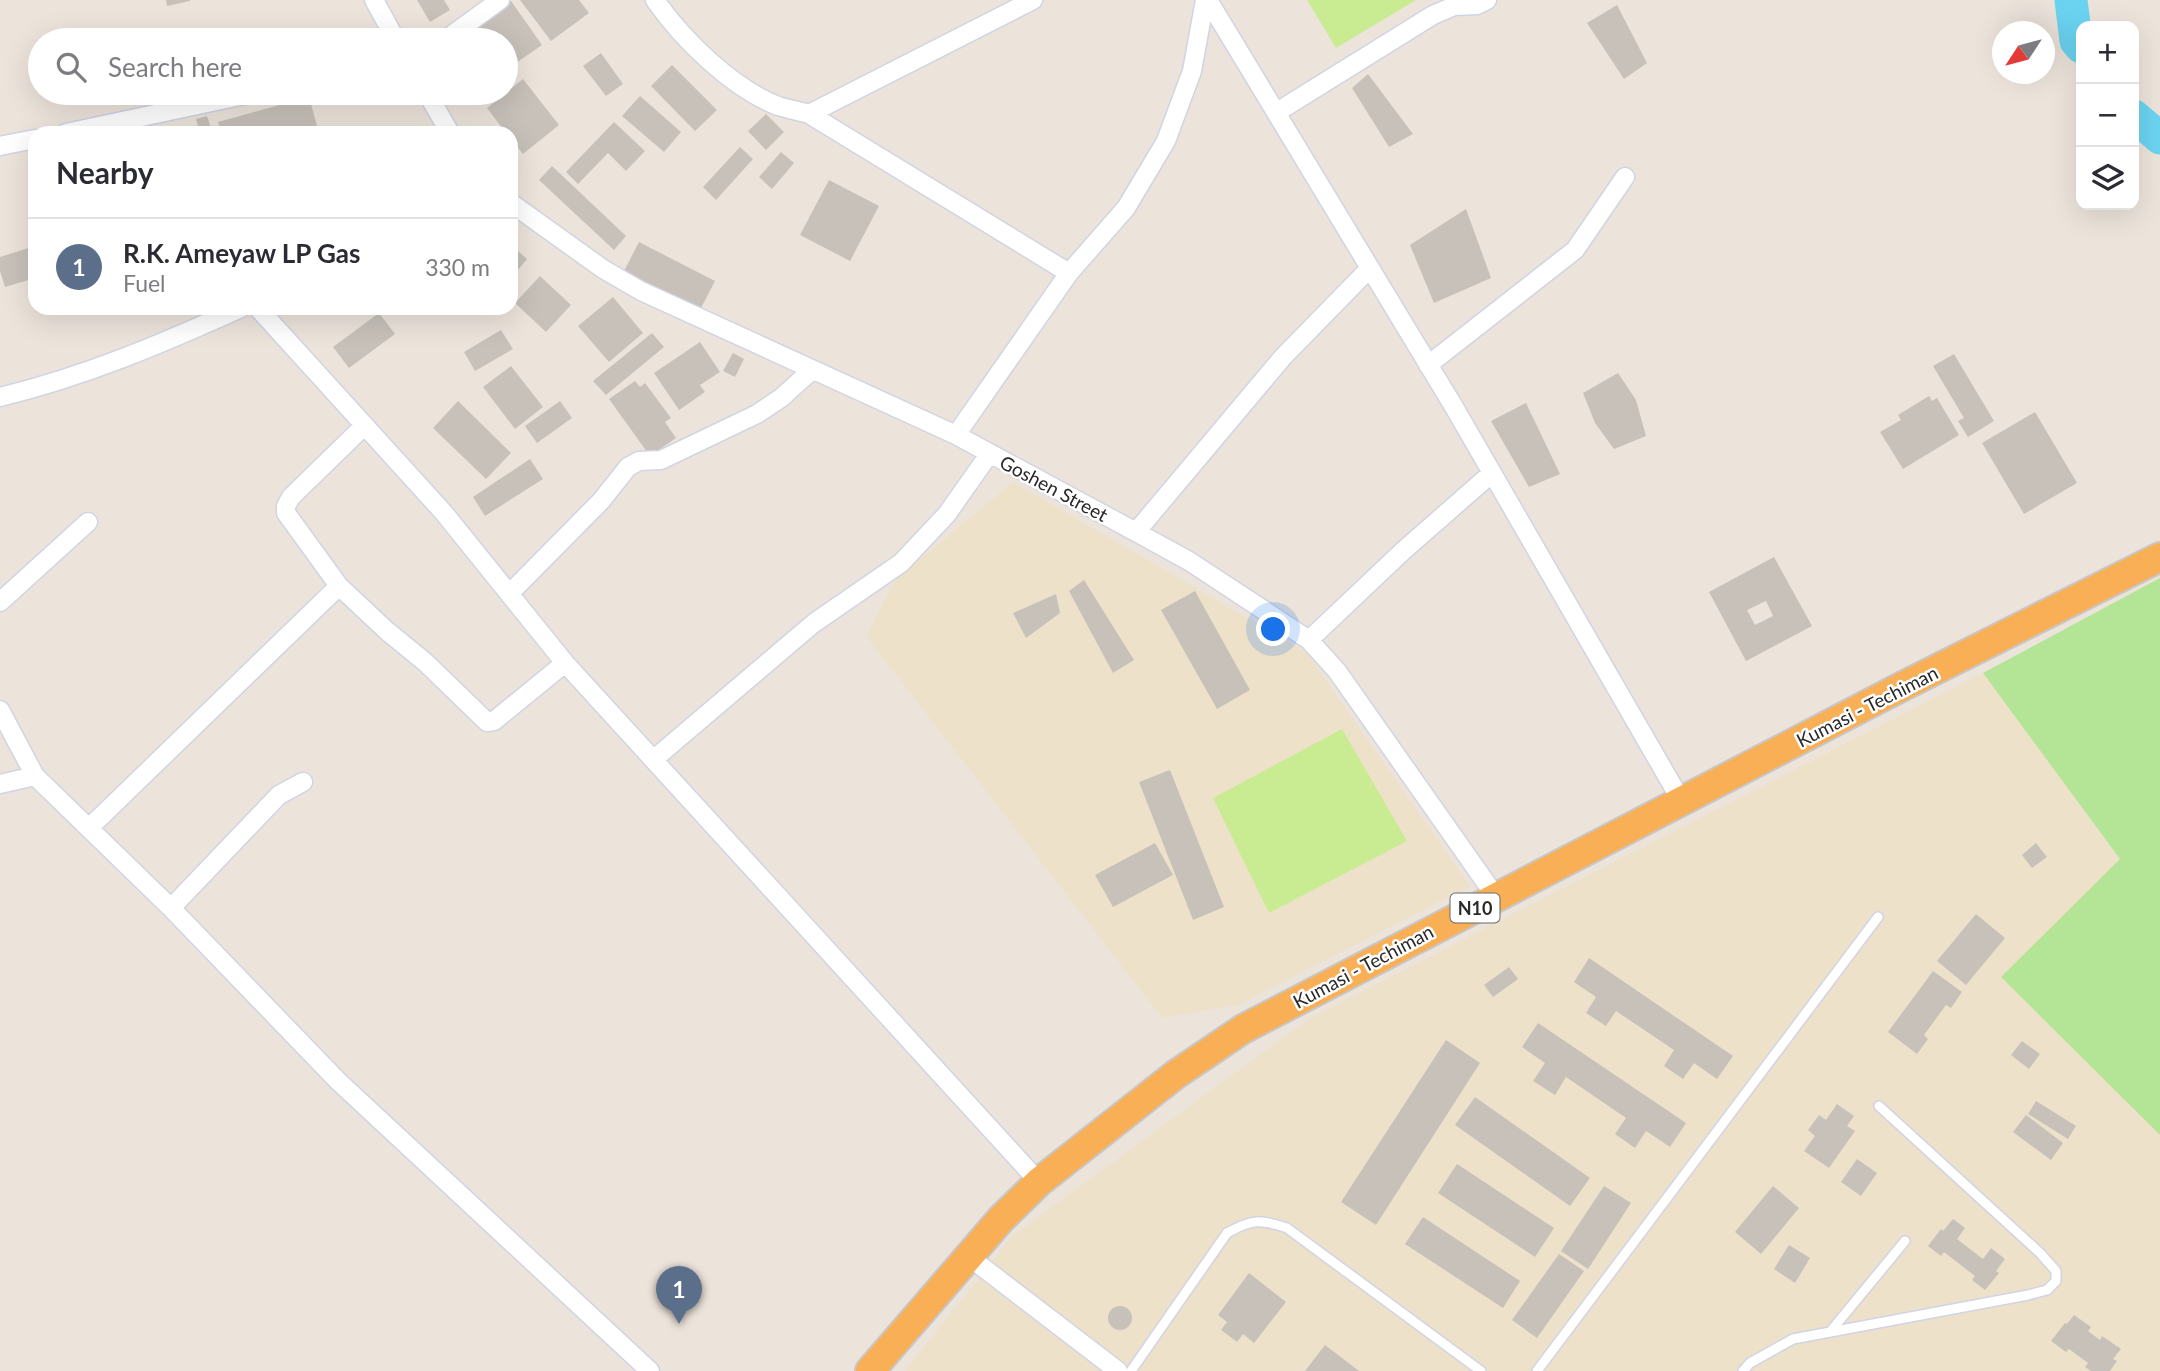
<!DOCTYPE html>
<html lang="en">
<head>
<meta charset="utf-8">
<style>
	:root { --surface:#fff; --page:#f2f2f3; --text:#2b2b33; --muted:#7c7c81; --line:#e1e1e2; --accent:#2563eb }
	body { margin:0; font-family:Lato,sans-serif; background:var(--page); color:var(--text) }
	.controls { position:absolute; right:21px; top:21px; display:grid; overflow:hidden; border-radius:14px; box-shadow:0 7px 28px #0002 }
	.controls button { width:63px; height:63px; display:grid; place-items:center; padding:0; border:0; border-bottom:2px solid var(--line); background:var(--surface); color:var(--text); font:35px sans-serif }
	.compass { position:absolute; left:1992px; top:21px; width:63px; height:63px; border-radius:50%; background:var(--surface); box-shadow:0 7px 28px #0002; rotate:234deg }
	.you { position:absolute; left:1274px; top:630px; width:24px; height:24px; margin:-18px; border:5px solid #fff; border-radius:50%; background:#1a73e8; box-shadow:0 0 0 10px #1a73e833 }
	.badge { display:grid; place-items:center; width:46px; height:46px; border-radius:50%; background:var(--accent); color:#fff; font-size:23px; font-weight:700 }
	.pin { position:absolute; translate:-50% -58px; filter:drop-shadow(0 2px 4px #0008) }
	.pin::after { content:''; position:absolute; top:37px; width:24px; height:21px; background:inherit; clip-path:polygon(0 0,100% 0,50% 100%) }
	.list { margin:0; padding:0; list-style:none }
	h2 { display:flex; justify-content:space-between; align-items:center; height:91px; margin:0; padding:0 28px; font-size:30px }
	h2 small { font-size:23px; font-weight:400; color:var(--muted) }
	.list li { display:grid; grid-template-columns:46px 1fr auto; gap:21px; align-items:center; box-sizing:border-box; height:98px; padding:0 28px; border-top:2px solid var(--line) }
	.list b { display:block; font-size:26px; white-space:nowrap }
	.list p { margin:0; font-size:23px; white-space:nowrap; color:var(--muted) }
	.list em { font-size:23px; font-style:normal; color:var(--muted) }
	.icon { flex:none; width:38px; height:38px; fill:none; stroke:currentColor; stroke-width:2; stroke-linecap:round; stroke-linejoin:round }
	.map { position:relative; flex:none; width:2160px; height:1371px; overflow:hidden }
	.search { position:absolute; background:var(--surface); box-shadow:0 7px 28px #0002; left:28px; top:28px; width:490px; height:77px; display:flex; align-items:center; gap:18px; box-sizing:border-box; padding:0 24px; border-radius:38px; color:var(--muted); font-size:26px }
	.panel { position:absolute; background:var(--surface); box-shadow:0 7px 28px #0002; left:28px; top:126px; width:490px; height:189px; border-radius:21px }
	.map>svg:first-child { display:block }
	.education { fill:#eee1ca }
	.green { fill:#b4e496 }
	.pitch { fill:#c9eb91 }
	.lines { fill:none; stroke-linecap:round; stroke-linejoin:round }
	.river { stroke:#6bd3f0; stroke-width:33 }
	.building { fill:#c7c1ba; fill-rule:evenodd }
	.service-casing { stroke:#d0d4e3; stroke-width:12 }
	.minor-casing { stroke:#d0d4e3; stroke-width:21 }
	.trunk-casing { stroke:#c7c7c7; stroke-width:32 }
	.service { stroke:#fff; stroke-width:9 }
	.minor { stroke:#fff; stroke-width:18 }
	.trunk { stroke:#f9af56; stroke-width:28 }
	.labels { text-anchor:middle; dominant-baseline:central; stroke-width:5; stroke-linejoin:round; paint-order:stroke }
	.shield { fill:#fff; stroke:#696969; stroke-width:2 }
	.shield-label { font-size:18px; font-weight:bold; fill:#292929 }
	.street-label { font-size:19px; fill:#292929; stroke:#fff }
</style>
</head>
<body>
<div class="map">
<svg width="2160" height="1371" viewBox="0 0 2160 1371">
	<rect width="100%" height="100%" fill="#ece4db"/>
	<path class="education" d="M 1013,482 L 1306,652 L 1470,886 L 1238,1005 L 1162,1018 L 866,636 L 895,580 Z
		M 2160,578 L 2160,1371 L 905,1371 L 1011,1237 L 1310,1018 L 1983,673 Z"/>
	<path class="green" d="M 2160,578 L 2160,1135 L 2001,977 L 2120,859 L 1983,673 Z"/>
	<path class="pitch" d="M 1307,0 L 1416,0 L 1336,48 Z
		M 1342,729 L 1407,841 L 1269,913 L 1213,798 Z"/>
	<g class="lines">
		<path class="river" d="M 2071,0 L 2076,41 L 2081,47
			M 2134,116 L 2160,138"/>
	</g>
	<path class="building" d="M 166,0 L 190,0 L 190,1 L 167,6 Z
		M 417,0 L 444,0 L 450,10 L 430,22 Z
		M 520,0 L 579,0 L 589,13 L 551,41 Z
		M 511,1 L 542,45 L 506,70 L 506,40 L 456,40 Z
		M 1617,5 L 1647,63 L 1624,79 L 1587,23 Z
		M 601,53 L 623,84 L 606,96 L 583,66 Z
		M 672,65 L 717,110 L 695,131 L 651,86 Z
		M 1368,74 L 1413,134 L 1389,147 L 1352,88 Z
		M 523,79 L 559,125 L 523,154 L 511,139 L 511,133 L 506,133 L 487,108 Z
		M 640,96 L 681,132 L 664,152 L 622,116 Z
		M 309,97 L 319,133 L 221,133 L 218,122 Z
		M 766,114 L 784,132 L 766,150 L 748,131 Z
		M 207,116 L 212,131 L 200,133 L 196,119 Z
		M 614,122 L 645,151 L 626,171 L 608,153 L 578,184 L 566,172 Z
		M 740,147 L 753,159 L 716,200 L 703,187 Z
		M 781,152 L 794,163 L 772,189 L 759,177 Z
		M 552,166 L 626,236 L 614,250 L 539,180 Z
		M 829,180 L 879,206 L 850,261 L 800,235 Z
		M 1466,209 L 1491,278 L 1434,303 L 1410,245 Z
		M 639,242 L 715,281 L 700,310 L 624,271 Z
		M 511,245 L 527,259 L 511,278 Z
		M 35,246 L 35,278 L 5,287 L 0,271 L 0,257 Z
		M 540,276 L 571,305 L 546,332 L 515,303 Z
		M 613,297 L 643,333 L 609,362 L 578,326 Z
		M 379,313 L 395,334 L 349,368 L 333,347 Z
		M 501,330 L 513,349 L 475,371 L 464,352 Z
		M 652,333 L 664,347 L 606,395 L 593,381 Z
		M 700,342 L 720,372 L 700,385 L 705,392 L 679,410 L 654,373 Z
		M 733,353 L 744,359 L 735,377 L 723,371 Z
		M 1954,354 L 1994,421 L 1968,437 L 1958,421 L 1964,418 L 1933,366 Z
		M 511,366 L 543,407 L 515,429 L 483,387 Z
		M 1618,373 L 1636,400 L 1646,436 L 1614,449 L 1595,423 L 1583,393 Z
		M 635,381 L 640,387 L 645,383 L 671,418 L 665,422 L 676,438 L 650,456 L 609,399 Z
		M 1929,396 L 1932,401 L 1937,398 L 1959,435 L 1903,469 L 1880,432 L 1901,420 L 1898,415 Z
		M 458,401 L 511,453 L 486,479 L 433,428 Z
		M 560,401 L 572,418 L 537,443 L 525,426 Z
		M 1526,403 L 1560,474 L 1529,487 L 1491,421 Z
		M 2035,412 L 2077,483 L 2024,514 L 1982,443 Z
		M 530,459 L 543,479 L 485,516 L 473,497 Z
		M 1774,557 L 1812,626 L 1746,661 L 1709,592 ZM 1766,601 L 1773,616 L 1755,625 L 1747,610 Z
		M 1084,580 L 1134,660 L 1113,673 L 1069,591 Z
		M 1195,591 L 1250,690 L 1217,709 L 1161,610 Z
		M 1056,594 L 1060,613 L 1026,638 L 1013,613 Z
		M 1170,770 L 1224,907 L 1193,920 L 1139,782 Z
		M 1155,843 L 1173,875 L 1113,907 L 1095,875 Z
		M 2036,843 L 2047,857 L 2032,868 L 2022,855 Z
		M 1976,914 L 2005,938 L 1966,985 L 1937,961 Z
		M 1589,958 L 1733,1056 L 1717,1079 L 1694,1063 L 1683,1079 L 1664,1066 L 1674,1050 L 1616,1011 L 1606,1026 L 1586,1013 L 1596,997 L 1574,982 Z
		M 1509,967 L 1518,979 L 1493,997 L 1484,985 Z
		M 1933,971 L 1962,992 L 1951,1008 L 1946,1005 L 1924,1035 L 1928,1039 L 1917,1054 L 1888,1032 Z
		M 1538,1023 L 1686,1123 L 1670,1147 L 1646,1131 L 1635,1148 L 1615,1134 L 1626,1118 L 1566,1077 L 1555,1095 L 1533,1081 L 1545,1063 L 1522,1047 Z
		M 1446,1040 L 1480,1063 L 1376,1225 L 1341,1202 Z
		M 2022,1041 L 2040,1054 L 2029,1069 L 2011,1055 Z
		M 1475,1097 L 1590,1178 L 1570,1206 L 1455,1125 Z
		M 2036,1101 L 2076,1126 L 2068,1139 L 2028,1114 Z
		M 1837,1104 L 1854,1116 L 1847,1126 L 1855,1131 L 1829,1168 L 1804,1151 L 1815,1136 L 1808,1130 L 1819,1115 L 1826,1120 Z
		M 2026,1115 L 2063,1143 L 2051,1160 L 2013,1132 Z
		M 1857,1159 L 1877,1173 L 1861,1196 L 1841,1182 Z
		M 1457,1164 L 1554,1228 L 1535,1257 L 1438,1193 Z
		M 1604,1186 L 1631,1203 L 1588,1269 L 1561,1251 Z
		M 1773,1186 L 1799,1208 L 1761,1254 L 1735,1232 Z
		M 1423,1217 L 1520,1281 L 1503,1308 L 1405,1244 Z
		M 1953,1219 L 1965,1228 L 1957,1239 L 1983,1259 L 1991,1248 L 2005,1259 L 1996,1271 L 1999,1273 L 1985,1290 L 1972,1280 L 1975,1276 L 1944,1252 L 1941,1256 L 1928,1246 L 1941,1229 L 1943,1231 Z
		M 1789,1245 L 1810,1258 L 1795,1283 L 1774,1269 Z
		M 1559,1254 L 1584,1271 L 1537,1338 L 1512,1320 Z
		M 1249,1273 L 1286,1302 L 1254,1343 L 1243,1334 L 1237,1342 L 1221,1330 L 1227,1322 L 1218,1315 Z
		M1108 1318a12 12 0 1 1 24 0a12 12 0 1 1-24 0Z
		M 2074,1315 L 2091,1327 L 2088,1331 L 2100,1340 L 2102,1336 L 2121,1349 L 2113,1359 L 2117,1361 L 2110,1371 L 2091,1371 L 2085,1367 L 2088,1363 L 2069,1349 L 2066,1352 L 2051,1341 L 2065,1323 L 2067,1324 Z
		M 1325,1345 L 1359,1371 L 1305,1371 Z"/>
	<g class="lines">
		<g class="service-casing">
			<path id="service" d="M 1830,1332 L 1905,1241
				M 1131,1371 L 1227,1233 C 1252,1219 1260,1219 1287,1228 L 1481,1371
				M 1537,1371 L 1878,917
				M 1743,1371 L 1750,1363 L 1793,1339 L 2028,1295 L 2047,1290 L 2056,1281 L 2056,1271 L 2040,1253 L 1879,1106"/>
		</g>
		<g class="minor-casing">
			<path id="minor" d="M 374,0 L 396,40
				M 655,0 C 683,40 732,88 778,106 C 788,109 799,111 809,114 L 1069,273
				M 1208,0 L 1454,407 L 1682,802
				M 445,40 L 500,0
				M 427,93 L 450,133
				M 1277,112 L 1433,15 L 1454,6 L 1477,5 L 1487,0
				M 809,114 L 1033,0
				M 66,133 L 254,93
				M 0,146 L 35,139
				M 511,203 L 603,269 L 641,291 L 956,435 L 1136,532 L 1189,561 L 1309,640 L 1337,671 L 1496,897
				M 258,308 L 444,513 L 565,663 L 1039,1182
				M 1428,365 L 1575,250 L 1625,177
				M 0,397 C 86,376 161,344 241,308
				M 364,426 L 291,497 L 286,506 L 286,513 L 339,586 L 387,631 L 425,662 L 487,722 L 494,721 L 565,663
				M 956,435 L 1069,273 L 1126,208 L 1166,141 L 1192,71 L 1205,0
				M 1136,532 L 1283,357 L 1370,268
				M 510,593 L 601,501 L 628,467 L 639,461 L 661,460 L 757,414 L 781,398 L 812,370
				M 0,602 L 88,522
				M 1309,640 L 1403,551 L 1492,473
				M 0,710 L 35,776 L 0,784
				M 654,759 L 814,623 L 901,563 L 947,514 L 990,453
				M 35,776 L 171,908 L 338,1081 L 650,1371
				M 90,827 L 339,586
				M 171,908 L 279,795 L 303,782
				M 968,1256 L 1118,1371"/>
		</g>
		<g class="trunk-casing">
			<path id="trunk" d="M 870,1371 L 1001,1219 L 1039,1182 L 1175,1075 L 1243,1029 L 1903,686 L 2160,557"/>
		</g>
		<use href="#service" class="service"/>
		<use href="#minor" class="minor"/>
		<use href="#trunk" class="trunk"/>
	</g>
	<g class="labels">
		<rect class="shield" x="1450.5" y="893.5" width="49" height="29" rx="5"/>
		<g class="shield-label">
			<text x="1475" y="908">N10</text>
		</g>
		<g class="street-label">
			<text transform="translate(1054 488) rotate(28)">Goshen Street</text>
			<text transform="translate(1867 706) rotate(-27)">Kumasi - Techiman</text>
			<text transform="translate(1363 966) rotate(-28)">Kumasi - Techiman</text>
		</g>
	</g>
</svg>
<div class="controls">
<button>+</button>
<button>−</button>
<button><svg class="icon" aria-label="layers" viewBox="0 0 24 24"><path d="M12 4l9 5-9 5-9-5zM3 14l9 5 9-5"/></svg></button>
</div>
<svg class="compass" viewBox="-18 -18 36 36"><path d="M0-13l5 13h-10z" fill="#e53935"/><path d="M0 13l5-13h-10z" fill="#7c7c81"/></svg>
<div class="you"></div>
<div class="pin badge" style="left:679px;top:1324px;background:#5c6f8a">1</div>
<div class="search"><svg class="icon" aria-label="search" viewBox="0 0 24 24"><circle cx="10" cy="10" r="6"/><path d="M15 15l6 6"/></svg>Search here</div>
<section class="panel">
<h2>Nearby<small></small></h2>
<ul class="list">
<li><span class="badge" style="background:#5c6f8a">1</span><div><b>R.K. Ameyaw LP Gas</b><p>Fuel</p></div><em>330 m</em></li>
</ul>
</section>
</div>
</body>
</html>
